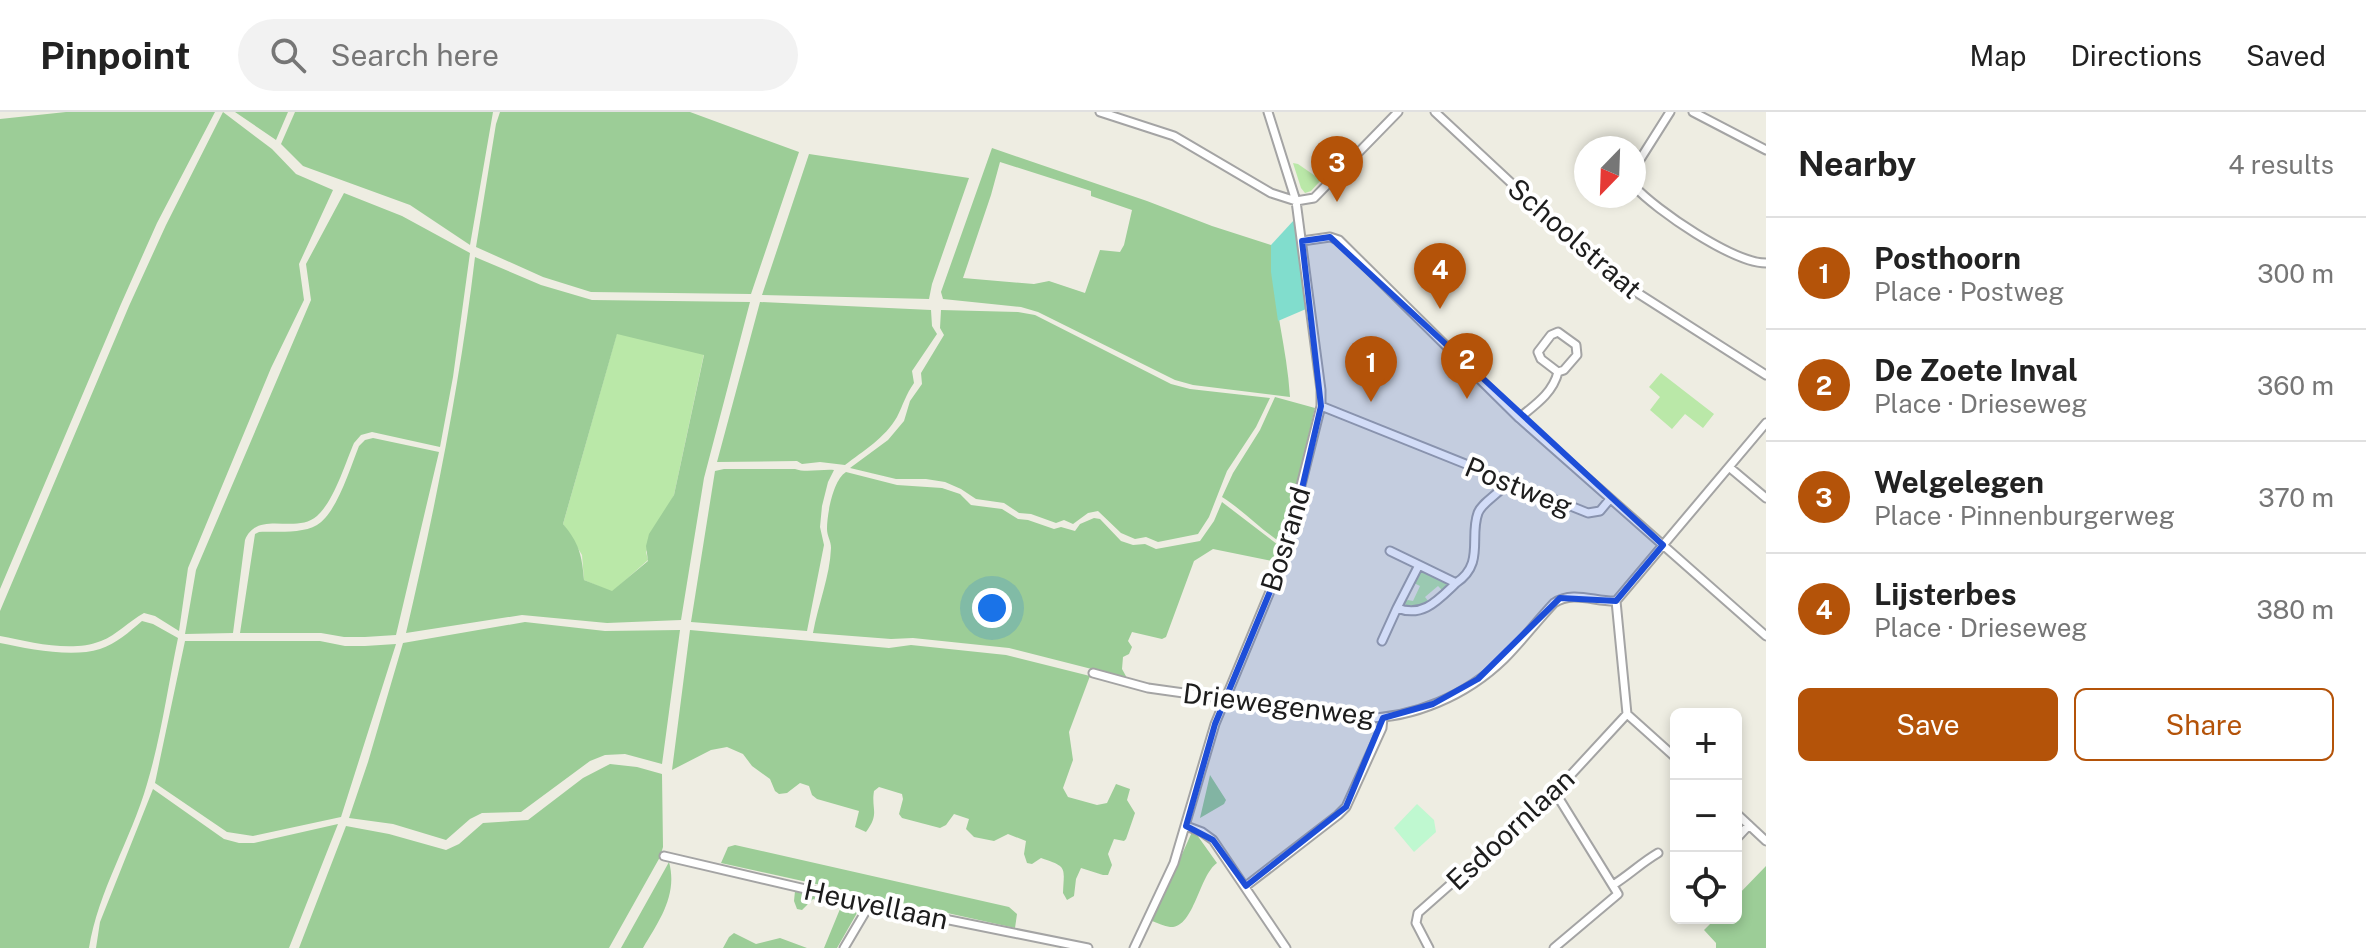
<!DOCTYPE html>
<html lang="en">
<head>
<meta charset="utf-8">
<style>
	:root { --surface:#fff; --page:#f2f2f2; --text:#222; --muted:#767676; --line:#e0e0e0; --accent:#b45309 }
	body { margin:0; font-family:"Public Sans",sans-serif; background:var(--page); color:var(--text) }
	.controls { position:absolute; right:24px; bottom:24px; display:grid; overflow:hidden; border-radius:12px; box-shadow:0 4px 12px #0003 }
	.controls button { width:72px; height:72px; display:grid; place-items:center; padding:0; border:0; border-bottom:2px solid var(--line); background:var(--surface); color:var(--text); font:40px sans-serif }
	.compass { position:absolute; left:1574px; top:24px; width:72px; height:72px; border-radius:50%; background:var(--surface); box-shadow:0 4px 12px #0003; rotate:203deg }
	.you { position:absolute; left:992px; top:496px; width:28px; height:28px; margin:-20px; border:6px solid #fff; border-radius:50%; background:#1a73e8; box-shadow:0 0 0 12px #1a73e833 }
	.badge { display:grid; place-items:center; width:52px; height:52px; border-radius:50%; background:var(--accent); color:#fff; font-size:26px; font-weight:700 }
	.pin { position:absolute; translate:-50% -66px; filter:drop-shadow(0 2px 4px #0008) }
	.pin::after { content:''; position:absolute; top:42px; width:28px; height:24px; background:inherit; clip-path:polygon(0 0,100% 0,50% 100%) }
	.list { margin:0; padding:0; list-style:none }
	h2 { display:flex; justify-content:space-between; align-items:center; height:104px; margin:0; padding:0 32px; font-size:34px }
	h2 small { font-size:26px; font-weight:400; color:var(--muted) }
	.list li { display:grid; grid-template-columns:52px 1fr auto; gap:24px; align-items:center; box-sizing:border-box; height:112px; padding:0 32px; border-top:2px solid var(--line) }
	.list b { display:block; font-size:30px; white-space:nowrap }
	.list p { margin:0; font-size:26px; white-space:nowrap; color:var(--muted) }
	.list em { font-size:26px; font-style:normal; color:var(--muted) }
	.actions { display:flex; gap:16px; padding:24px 32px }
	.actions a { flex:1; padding:18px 0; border:2px solid var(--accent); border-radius:12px; text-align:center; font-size:28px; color:var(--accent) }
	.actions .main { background:var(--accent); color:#fff }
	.icon { flex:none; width:44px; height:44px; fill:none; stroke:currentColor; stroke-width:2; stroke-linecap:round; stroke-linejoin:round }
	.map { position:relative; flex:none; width:1766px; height:836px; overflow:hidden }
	header { display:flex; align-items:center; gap:48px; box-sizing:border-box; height:112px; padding:0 40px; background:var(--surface); border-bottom:2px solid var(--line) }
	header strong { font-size:38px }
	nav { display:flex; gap:44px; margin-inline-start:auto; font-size:28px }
	.search { width:560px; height:72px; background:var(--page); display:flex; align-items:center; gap:20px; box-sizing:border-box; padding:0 28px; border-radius:44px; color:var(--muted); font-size:30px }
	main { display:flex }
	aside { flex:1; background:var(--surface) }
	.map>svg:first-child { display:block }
	.grass { fill:#bae8a8 }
	.forest { fill:#9ccd97; fill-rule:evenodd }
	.park { fill:#bff8d0 }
	.pitch { fill:#81ddcd }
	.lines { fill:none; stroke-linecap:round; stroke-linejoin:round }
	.minor-casing { stroke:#a4a4a4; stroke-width:11 }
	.minor { stroke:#fff; stroke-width:7 }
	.marked { fill:#1d4ed8; fill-opacity:0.2; stroke:#1d4ed8; stroke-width:6; stroke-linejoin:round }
	.labels { text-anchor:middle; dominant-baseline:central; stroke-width:8; stroke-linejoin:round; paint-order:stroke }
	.street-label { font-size:28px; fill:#1d1d1d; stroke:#fff }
</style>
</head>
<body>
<header>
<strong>Pinpoint</strong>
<div class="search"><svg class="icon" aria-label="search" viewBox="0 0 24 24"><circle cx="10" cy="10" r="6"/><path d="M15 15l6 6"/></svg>Search here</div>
<nav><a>Map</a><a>Directions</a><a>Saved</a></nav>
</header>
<main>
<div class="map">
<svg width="1766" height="836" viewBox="0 0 1766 836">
	<rect width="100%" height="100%" fill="#eeede2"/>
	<path class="grass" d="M 1293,51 L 1298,52 L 1321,68 L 1311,79 L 1305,81 L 1301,76 Z
		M 617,221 L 704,242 L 674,383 L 646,440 L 648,448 L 612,480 L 584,468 L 582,443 L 563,412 Z
		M 1661,261 L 1714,302 L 1703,316 L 1685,302 L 1672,317 L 1650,298 L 1660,285 L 1649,275 Z
		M 1423,459 L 1449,471 L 1443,479 L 1438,474 L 1425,485 L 1429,490 L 1419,496 L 1407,495 L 1404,490 L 1408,488 L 1413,489 L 1420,474 L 1414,471 L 1418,462 Z"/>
	<path class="forest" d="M 66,0 L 215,0 L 157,111 L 121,192 L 0,477 L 0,7 Z
		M 223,0 L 272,37 L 296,62 L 333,78 L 299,152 L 304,188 L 271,256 L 188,456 L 179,519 L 155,504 L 144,501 C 129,509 117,523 101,529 C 71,541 31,530 0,524 L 0,499 L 129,194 L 166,113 Z
		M 235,0 L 288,0 L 276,28 Z
		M 295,0 L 493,0 L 470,133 L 410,93 L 303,54 L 281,32 Z
		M 500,0 L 690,0 L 799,40 L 751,182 L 591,180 L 543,165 L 476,135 L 496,12 Z
		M 992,36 L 1147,89 L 1212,114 L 1271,133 C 1271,185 1287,233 1290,285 L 1193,273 L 1175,268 L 1038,200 L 1021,195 L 943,187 L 941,180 ZM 1000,50 L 1091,79 L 1091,84 L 1132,98 L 1124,133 L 1120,140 L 1100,138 L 1085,181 L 1049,169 L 1034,172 L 963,166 L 991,83 Z
		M 809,42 L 969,66 L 932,172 L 929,187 L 762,183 Z
		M 344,81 L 402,104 L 470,141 L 453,265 L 440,335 L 372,320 L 361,323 L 354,331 C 345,352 334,389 317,404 C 295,423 258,397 245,428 L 233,521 L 185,522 L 196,458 L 311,188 L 306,152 Z
		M 475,145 L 541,173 L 592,188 L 750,190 L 704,366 L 681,508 L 607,511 L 522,503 L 406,521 C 435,397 460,272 475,145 ZM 617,222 L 704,243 L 674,383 L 649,422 L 646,434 L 648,449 L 612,479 L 584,468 C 582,443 579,431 563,412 Z
		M 760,190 L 931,198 L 932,214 L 937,222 L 912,259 L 914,271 C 906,282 903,293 897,305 C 885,326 863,339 845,353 L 820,350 L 802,352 L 797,349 L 717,350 Z
		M 941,198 L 1018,200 L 1035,203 L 1171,272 L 1190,277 L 1270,286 L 1256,315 L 1227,359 L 1209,405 L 1198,422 L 1158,430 L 1146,425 L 1135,427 L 1121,421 L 1098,399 L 1088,401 L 1073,412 L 1064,408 L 1056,411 L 1031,402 L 1019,401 L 1004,391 L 976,387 L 961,377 L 945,370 L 926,367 L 896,367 L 850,356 L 888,328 L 904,309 L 910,289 L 922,272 L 921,261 L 944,223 L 940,216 Z
		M 1275,285 L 1315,296 L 1283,432 C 1261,418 1244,399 1222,385 L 1233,361 L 1260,318 Z
		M 373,326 L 439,340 L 396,523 L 365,525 L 344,525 L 321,521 L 240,521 L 255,422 L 259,420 C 276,419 302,422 317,413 C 337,401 350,356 359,334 L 365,328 Z
		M 724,357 L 795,357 C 805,361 822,357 834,358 L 828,370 L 822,394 L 820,415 L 824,433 L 807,519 L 691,510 L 715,359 Z
		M 846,360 L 897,373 L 942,376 L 960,382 L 971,393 L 1002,397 L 1018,407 L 1028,408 L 1054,417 L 1061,415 L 1075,419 L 1080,412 L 1094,406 L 1100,407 L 1121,429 L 1133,433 L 1145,432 L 1156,437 L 1200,429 L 1214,409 L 1222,390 L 1282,436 L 1277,450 L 1213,437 L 1194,449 L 1166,525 L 1162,527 L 1132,520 L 1128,529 L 1132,535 L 1129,542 L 1123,545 L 1122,557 L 1127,566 L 1009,536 L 913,526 L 891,527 L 813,521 C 818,493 830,464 831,436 C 831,429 827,424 827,417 C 827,402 833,368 846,360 Z
		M 142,509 L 153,512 L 178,526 C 168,574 161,625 147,672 C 131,728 98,779 89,836 L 0,836 L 0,531 C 29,537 72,546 100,537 C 116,532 129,520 142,509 Z
		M 525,510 L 605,519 L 680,518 L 662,652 L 625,642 L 605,643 L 590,649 L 521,700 L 482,701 L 470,707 L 446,728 L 393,712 L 349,706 L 368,650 L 403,531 Z
		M 690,518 L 889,536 L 911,533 L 1006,543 L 1090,564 L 1069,620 L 1073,648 L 1063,676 L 1068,685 L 1097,693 L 1107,691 L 1116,672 L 1130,677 L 1127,688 L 1135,701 L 1126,727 L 1124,729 L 1114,727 L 1108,742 L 1112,753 L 1108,763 L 1103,763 L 1081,756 L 1076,767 L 1074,784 L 1067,788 L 1063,781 C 1064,755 1068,755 1041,746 L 1032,752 L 1027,751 L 1024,742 L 1026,729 L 1008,722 L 994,729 L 974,725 L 966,717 L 969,707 L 954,702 L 946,713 L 940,716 L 902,706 L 899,702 L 903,687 L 902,682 L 879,675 L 874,679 C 871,698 880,701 866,720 L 855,715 L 859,699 L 817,687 L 812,683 L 809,674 L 800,671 L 787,681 L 779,682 L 775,679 L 770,667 L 752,654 L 743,642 L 727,635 L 711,638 L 672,658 Z
		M 185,529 L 320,529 L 345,534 L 365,534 L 396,532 L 341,705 L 253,724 L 227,720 L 155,671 Z
		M 610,652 L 637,655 L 662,662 L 663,735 L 660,745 L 609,836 L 299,836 L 346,714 L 389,722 L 446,738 L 459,732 L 483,711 L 528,708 L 583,666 Z
		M 1210,663 L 1226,688 L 1224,692 L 1200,706 Z
		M 153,677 L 224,727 L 239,731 L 254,731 L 338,712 L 289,836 L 96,836 L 100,810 Z
		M 1192,720 L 1197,723 L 1217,751 C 1199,763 1194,817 1170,815 C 1164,814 1158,811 1152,809 Z
		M 735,733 L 1009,795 L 1017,802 L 1015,816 L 721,751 L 728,735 Z
		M 669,750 C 678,783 659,809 643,836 L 621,836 Z
		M 1766,754 L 1766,836 L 1716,836 L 1716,831 L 1704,818 L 1716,806 L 1736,806 L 1736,785 Z
		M 795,779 L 861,794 L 837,836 L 824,836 L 840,797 L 813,787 L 802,798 L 797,797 L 794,789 Z
		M 734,821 L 756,832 L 780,826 L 807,836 L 723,836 L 729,825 Z"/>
	<path class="park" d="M 1417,692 L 1434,708 L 1436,720 L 1414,740 L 1394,716 Z"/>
	<path class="pitch" d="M 1294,108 L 1306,197 L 1278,209 L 1271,160 L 1271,133 Z"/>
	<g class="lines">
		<g class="minor-casing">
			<path id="minor" d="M 1100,0 L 1174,24 L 1271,81 L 1296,89 L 1314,86 L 1398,0
				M 1435,0 L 1611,164 L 1766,263
				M 1693,0 L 1766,38
				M 1634,57 L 1670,0
				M 1634,74 C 1656,98 1733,151 1766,151
				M 1302,129 L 1330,125 L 1339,128 L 1519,306 L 1766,524
				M 1321,294 L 1588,401 L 1600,399 L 1610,387
				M 1519,306 C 1535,293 1553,281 1558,260 L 1564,258 L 1577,243 L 1576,233 L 1558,220 L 1551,223 L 1538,240 L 1541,247 L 1558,260
				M 1729,355 L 1766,386
				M 1390,439 L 1419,453
				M 1456,471 C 1485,452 1469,425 1478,401 C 1482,390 1500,382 1508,369
				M 1382,529 L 1397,496 C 1423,506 1438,488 1456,471 L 1419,453 L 1397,496
				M 1093,561 L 1148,576 L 1362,606 C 1413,607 1467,583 1504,547 C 1521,530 1537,509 1554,491 C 1573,478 1595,490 1616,489
				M 1676,646 L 1627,602 L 1616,489 L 1766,311
				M 1736,701 L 1766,729
				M 1186,714 L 1202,720 L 1213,728 L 1286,836
				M 1736,727 L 1749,713
				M 664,744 L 870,792 L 1088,836
				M 1613,773 C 1629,763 1641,751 1658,741
				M 1246,774 L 1338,703 L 1346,695 L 1382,616 L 1383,606
				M 844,836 L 870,792
				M 1134,836 L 1174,751 L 1215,612 L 1281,453 L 1321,294 L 1321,278 L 1296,89 L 1268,0
				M 1429,836 L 1416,811 L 1418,801 L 1555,680 L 1627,602
				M 1554,836 L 1618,782 L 1555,680"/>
		</g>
		<use href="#minor" class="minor"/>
	</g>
	<path class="marked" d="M 1330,125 L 1663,433 L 1616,489 L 1560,486 L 1478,567 L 1433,592 L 1383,606 L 1346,695 L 1246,774 L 1213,728 L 1186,714 L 1215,612 L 1281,453 L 1300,385 L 1321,294 L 1302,129 Z"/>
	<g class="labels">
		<g class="street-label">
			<text transform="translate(1575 126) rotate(41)">Schoolstraat</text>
			<text transform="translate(1519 374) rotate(22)">Postweg</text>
			<text transform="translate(1285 427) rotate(-73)">Bosrand</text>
			<text transform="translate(1279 592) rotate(7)">Driewegenweg</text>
			<text transform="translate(1510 717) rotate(-43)">Esdoornlaan</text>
			<text transform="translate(876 792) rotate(12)">Heuvellaan</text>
		</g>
	</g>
</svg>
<div class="controls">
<button>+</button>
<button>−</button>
<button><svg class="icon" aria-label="locate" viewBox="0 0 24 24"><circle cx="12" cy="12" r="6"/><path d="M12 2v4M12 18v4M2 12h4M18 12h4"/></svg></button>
</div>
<svg class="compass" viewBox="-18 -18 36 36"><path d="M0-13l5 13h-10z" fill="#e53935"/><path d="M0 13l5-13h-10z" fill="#767676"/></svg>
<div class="you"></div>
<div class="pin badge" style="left:1371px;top:290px">1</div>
<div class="pin badge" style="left:1467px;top:287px">2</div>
<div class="pin badge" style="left:1337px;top:90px">3</div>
<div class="pin badge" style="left:1440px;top:197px">4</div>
</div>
<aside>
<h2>Nearby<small>4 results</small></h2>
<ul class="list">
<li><span class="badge">1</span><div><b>Posthoorn</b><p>Place · Postweg</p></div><em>300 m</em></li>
<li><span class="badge">2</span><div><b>De Zoete Inval</b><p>Place · Drieseweg</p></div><em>360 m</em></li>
<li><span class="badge">3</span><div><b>Welgelegen</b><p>Place · Pinnenburgerweg</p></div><em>370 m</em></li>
<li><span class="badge">4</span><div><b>Lijsterbes</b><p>Place · Drieseweg</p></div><em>380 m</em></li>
</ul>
<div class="actions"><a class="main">Save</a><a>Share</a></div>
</aside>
</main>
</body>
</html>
